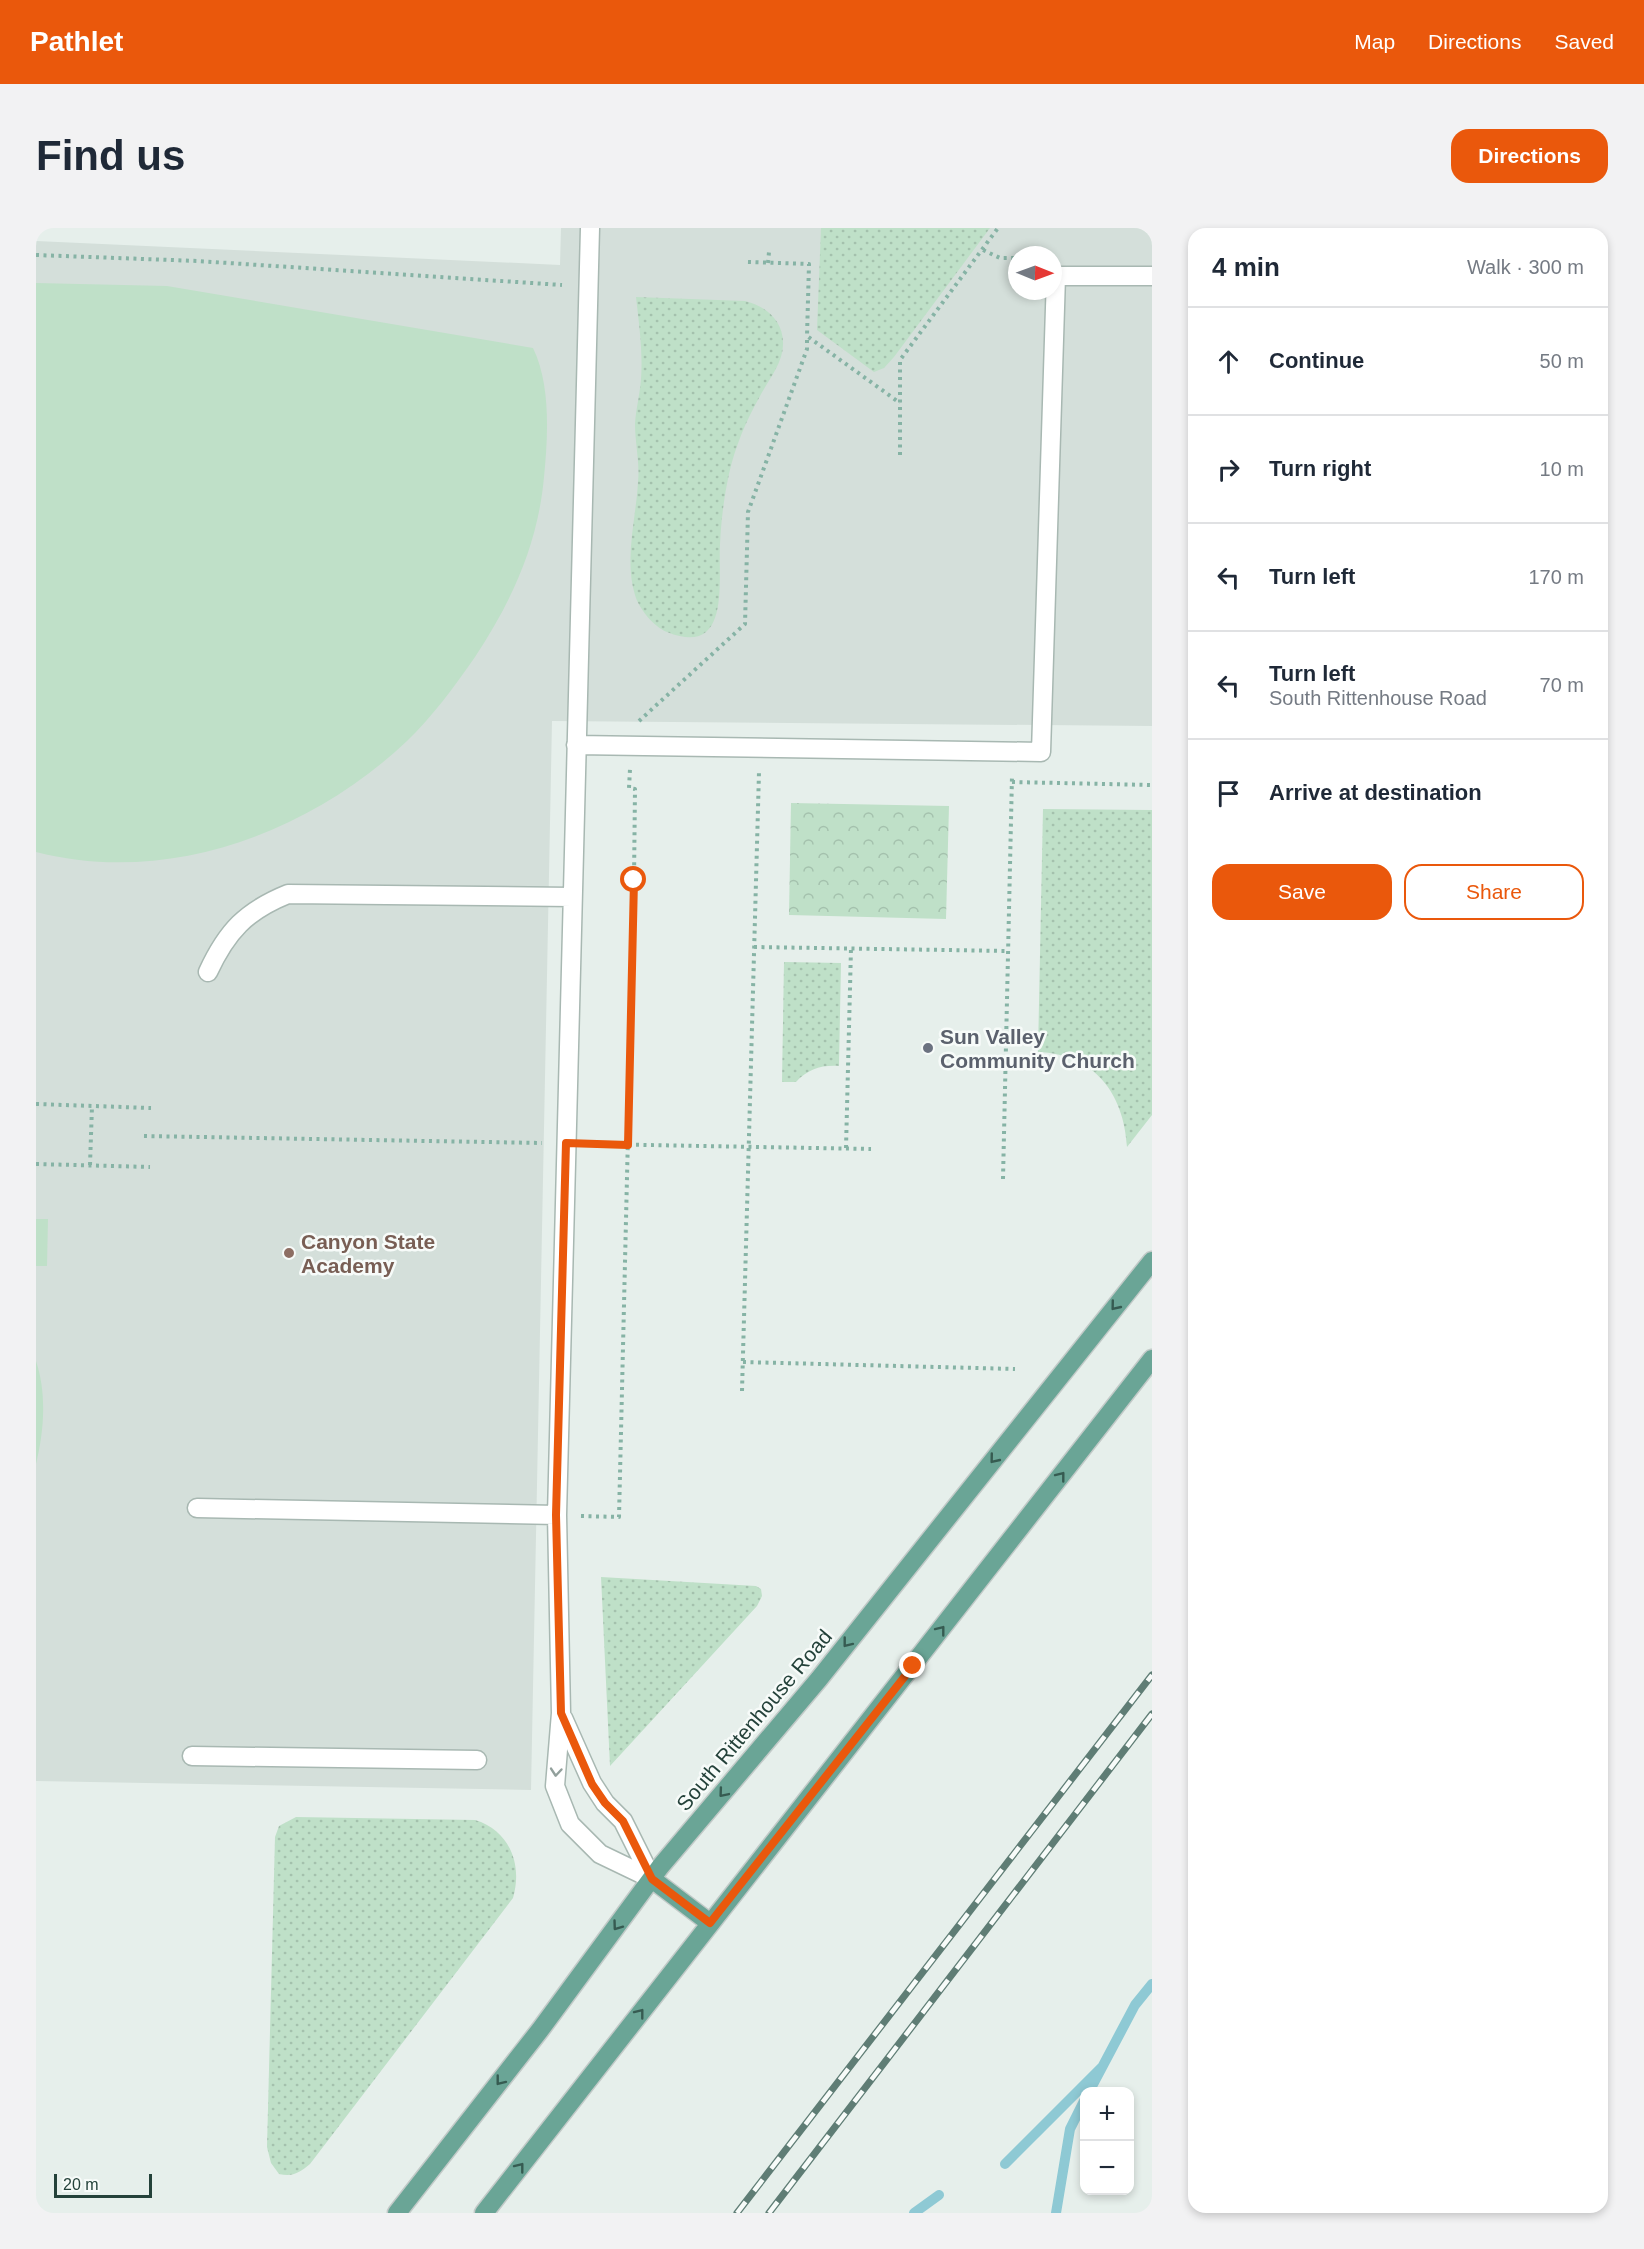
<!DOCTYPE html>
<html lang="en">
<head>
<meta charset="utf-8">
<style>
	:root { --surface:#fff; --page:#f2f2f3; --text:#1f2937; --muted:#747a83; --line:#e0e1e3; --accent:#ea580c }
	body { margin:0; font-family:Arial,sans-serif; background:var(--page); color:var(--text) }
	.controls { position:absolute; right:18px; bottom:18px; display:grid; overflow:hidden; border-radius:12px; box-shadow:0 3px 9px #0003 }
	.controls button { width:54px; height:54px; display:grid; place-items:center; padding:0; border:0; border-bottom:2px solid var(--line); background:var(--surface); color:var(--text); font:30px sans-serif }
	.compass { position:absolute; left:972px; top:18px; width:54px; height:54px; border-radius:50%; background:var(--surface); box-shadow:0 3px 9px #0003; rotate:91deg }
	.scale { position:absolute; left:18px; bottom:15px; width:98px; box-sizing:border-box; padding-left:6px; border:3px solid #24423a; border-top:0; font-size:16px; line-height:21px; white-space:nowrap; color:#24423a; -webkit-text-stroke:4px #f7fbf9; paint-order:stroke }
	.stop { position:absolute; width:18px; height:18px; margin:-14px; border:4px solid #ea580c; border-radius:50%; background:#fff }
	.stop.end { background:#ea580c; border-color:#fff; box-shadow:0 2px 6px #0008 }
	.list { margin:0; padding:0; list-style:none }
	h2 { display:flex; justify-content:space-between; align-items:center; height:78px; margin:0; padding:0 24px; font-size:26px }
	h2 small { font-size:20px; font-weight:400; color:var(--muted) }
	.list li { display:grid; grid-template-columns:39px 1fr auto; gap:18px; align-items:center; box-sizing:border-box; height:108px; padding:0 24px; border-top:2px solid var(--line) }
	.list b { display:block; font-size:22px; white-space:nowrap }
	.list p { margin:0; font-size:20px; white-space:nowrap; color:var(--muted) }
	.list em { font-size:20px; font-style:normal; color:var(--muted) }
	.actions { display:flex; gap:12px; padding:18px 24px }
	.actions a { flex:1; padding:14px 0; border:2px solid var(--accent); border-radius:18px; text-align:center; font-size:21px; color:var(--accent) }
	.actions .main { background:var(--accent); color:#fff }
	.icon { flex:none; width:33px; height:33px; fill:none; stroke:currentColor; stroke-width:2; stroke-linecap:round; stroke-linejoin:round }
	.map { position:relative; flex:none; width:1116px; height:1985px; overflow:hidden; border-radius:18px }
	header { display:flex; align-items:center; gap:36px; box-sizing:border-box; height:84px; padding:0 30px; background:var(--accent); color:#fff }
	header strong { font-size:28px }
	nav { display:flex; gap:33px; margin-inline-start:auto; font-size:21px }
	.intro { display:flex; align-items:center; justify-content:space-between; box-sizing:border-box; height:144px; padding:0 36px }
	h1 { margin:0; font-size:42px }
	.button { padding:15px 27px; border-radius:18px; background:var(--accent); color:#fff; font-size:21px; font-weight:700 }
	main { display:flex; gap:36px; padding:0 36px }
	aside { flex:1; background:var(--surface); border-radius:18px; box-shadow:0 3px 9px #0003 }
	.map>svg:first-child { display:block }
	.built { fill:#d4dfda; fill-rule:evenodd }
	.grass { fill:url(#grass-dots) }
	.park { fill:url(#park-crowns) }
	.pitch { fill:#bfe0c8 }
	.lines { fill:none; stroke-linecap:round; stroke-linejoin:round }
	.stream { stroke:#8ec9d4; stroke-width:10 }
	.minor-casing { stroke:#a8b8b2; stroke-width:21 }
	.major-casing { stroke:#c2cac8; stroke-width:21 }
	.path { stroke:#86b3a5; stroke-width:4; stroke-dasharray:3 4.5; stroke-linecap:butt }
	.minor { stroke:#fff; stroke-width:18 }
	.major { stroke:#6aa596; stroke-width:18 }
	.rail-casing { stroke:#5f7d75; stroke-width:7 }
	.rail { stroke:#f7fbf9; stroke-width:4.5; stroke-dasharray:14; stroke-linecap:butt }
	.oneway { stroke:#365b51 }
	.oneway2 { stroke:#92a09c }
	.route { stroke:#ea580c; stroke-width:8 }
	.worship-dot { fill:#6b7280; stroke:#f7fbf9; stroke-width:2 }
	.education-dot { fill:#8d6e63; stroke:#f7fbf9; stroke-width:2 }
	.labels { text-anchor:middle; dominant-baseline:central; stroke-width:5; stroke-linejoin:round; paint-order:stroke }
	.worship-label { font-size:21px; font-weight:bold; fill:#5b616d; stroke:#f7fbf9; text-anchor:start }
	.education-label { font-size:21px; font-weight:bold; fill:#785e54; stroke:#f7fbf9; text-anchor:start }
	.street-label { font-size:21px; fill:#24423a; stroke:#f7fbf9 }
</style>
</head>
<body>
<header>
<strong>Pathlet</strong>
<nav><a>Map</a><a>Directions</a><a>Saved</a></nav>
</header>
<div class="intro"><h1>Find us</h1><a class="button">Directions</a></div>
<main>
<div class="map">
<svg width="1116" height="1985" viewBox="0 0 1116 1985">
	<defs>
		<pattern id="grass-dots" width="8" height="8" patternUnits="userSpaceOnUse" patternTransform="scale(1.5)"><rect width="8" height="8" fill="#bfe0c8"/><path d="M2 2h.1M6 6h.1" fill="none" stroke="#a4c1ad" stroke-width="1.8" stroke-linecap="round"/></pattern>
		<pattern id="park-crowns" width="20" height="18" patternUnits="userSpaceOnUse" patternTransform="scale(1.5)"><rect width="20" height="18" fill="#bfe0c8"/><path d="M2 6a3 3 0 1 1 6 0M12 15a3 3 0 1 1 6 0" fill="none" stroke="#a4c1ad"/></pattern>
	</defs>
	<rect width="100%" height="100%" fill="#e6efeb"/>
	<path class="built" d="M 525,0 L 1116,0 L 1116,498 L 516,493 L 495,1562 L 0,1553 L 0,13 L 524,37 ZM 981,27 L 1017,27 L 1017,63 L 981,63 Z"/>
	<path class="grass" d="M 785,0 L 954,0 L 858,129 L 848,140 L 838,144 L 781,102 Z
		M 600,69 L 709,73 C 730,78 748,93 747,117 C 747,135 731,154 723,170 C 710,193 699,219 693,246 C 688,269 685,293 684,317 C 682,354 695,430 631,404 C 618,399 603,381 599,367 C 588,331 600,291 602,254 C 604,235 599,215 599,196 C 600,180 604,166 605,151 C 607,124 603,96 600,69 Z
		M 1007,581 L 1116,582 L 1116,887 L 1091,919 C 1088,865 1058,826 1002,824 Z
		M 748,734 L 805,735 L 803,838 C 785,837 772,841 760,854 L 746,854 Z
		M 565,1349 L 720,1358 L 725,1361 L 726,1368 L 721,1378 L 574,1538 Z
		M 260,1589 L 439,1592 C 473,1602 487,1636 477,1670 L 274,1936 C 263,1945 257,1949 243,1946 L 235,1935 L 231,1919 L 239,1609 L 243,1598 Z"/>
	<path class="park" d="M 755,575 L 913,578 L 910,691 L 753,687 Z"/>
	<path class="pitch" d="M 0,55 L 131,58 L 497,120 C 515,157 512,209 508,249 C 502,316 476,373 439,429 C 418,459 397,488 371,513 C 274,605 131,658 0,624 Z
		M 0,991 L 12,991 L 11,1038 L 0,1038 Z
		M 0,1133 C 11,1166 8,1203 0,1236 Z"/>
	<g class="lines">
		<path class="stream" d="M 1053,1864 L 1099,1777 L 1116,1756
			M 969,1936 L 1066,1839
			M 878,1985 L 903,1967
			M 1020,1985 L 1034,1901 L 1048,1873"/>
		<g class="minor-casing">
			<path id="minor" d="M 554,0 L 521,1287 L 525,1485 L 519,1558 L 534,1596 L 564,1626 L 616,1651
				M 540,517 L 1005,524 L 1020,48 L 1116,48
				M 172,744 C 191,703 210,683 252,666 L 536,669
				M 161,1280 L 521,1287
				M 527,1490 L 556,1555 L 569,1575 L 587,1593 L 616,1651
				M 156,1528 L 441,1532"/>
		</g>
		<g class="major-casing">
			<path id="major" d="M 616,1651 L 674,1695
				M 361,1985 L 504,1802 L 624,1639 L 783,1451 L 1116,1033
				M 448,1985 L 1116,1131"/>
		</g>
		<path class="path" d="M 947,22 L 964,30 L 981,30
			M 0,27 L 162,33 L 526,57
			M 712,34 L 773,36 L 771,108 L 864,175
			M 732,35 L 733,24
			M 864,227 L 864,132 L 962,0
			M 603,493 L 709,396 L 712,284 L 771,121 L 771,108
			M 976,554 L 1116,557
			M 718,719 L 973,723
			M 0,876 L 115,880
			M 108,908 L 506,915
			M 555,916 L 835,921
			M 810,920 L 815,720
			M 0,936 L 114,939
			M 54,937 L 56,878
			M 967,951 L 976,548
			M 707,1134 L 979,1141
			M 706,1163 L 723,544
			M 545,1288 L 583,1289 L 598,652 L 599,561 L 593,560 L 594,541"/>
		<use href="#minor" class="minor"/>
		<use href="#major" class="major"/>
		<g class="rail-casing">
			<path id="rail" d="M 701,1985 L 1116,1447
				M 733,1985 L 1116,1486"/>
		</g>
		<use href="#rail" class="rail"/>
	</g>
	<defs><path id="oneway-chevron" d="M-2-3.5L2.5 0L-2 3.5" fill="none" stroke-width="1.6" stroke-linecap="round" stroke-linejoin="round" transform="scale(1.5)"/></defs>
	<g class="oneway">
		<use href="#oneway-chevron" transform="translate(1079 1078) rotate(129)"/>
		<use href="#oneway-chevron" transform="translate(958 1231) rotate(129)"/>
		<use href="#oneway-chevron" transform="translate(1025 1248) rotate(-52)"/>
		<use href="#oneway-chevron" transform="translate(905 1402) rotate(-52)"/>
		<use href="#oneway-chevron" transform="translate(811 1415) rotate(128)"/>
		<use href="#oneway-chevron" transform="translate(687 1565) rotate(130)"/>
		<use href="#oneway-chevron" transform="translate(581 1698) rotate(126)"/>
		<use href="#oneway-chevron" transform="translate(604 1785) rotate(-52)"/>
		<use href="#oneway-chevron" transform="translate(464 1853) rotate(128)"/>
		<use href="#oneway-chevron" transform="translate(484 1939) rotate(-52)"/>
	</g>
	<use class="oneway2" href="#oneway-chevron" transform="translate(520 1544) rotate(95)"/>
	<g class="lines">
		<path class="route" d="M 598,652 L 592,917 L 530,915 L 520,1287 L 525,1485 L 556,1556 L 569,1575 L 587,1593 L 616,1651 L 674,1695 L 877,1438"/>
	</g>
	<circle class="worship-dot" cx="892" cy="820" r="6"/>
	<circle class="education-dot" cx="253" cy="1025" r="6"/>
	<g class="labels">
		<g class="worship-label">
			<text x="904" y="808">Sun Valley<tspan x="904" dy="24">Community Church</tspan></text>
		</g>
		<g class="education-label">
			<text x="265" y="1013">Canyon State<tspan x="265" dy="24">Academy</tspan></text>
		</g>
		<g class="street-label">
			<text transform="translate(718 1492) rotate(-50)">South Rittenhouse Road</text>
		</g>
	</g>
</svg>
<div class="controls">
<button>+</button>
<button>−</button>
</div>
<svg class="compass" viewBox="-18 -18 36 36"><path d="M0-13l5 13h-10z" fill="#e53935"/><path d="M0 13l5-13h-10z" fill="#747a83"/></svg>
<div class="scale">20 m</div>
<div class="stop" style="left:598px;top:652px"></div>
<div class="stop end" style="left:877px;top:1438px"></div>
</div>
<aside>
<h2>4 min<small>Walk · 300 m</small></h2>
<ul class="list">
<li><svg class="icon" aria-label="ahead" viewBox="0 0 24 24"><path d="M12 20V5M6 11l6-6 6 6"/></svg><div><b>Continue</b></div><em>50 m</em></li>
<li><svg class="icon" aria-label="right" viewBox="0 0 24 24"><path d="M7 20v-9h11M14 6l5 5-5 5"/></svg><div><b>Turn right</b></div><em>10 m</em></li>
<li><svg class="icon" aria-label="left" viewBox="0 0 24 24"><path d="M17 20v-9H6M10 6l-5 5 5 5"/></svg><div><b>Turn left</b></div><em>170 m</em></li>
<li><svg class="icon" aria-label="left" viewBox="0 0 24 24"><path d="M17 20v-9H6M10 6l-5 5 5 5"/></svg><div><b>Turn left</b><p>South Rittenhouse Road</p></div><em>70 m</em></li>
<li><svg class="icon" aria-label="arrive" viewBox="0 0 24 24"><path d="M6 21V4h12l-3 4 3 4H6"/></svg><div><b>Arrive at destination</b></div></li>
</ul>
<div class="actions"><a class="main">Save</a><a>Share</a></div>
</aside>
</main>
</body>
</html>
